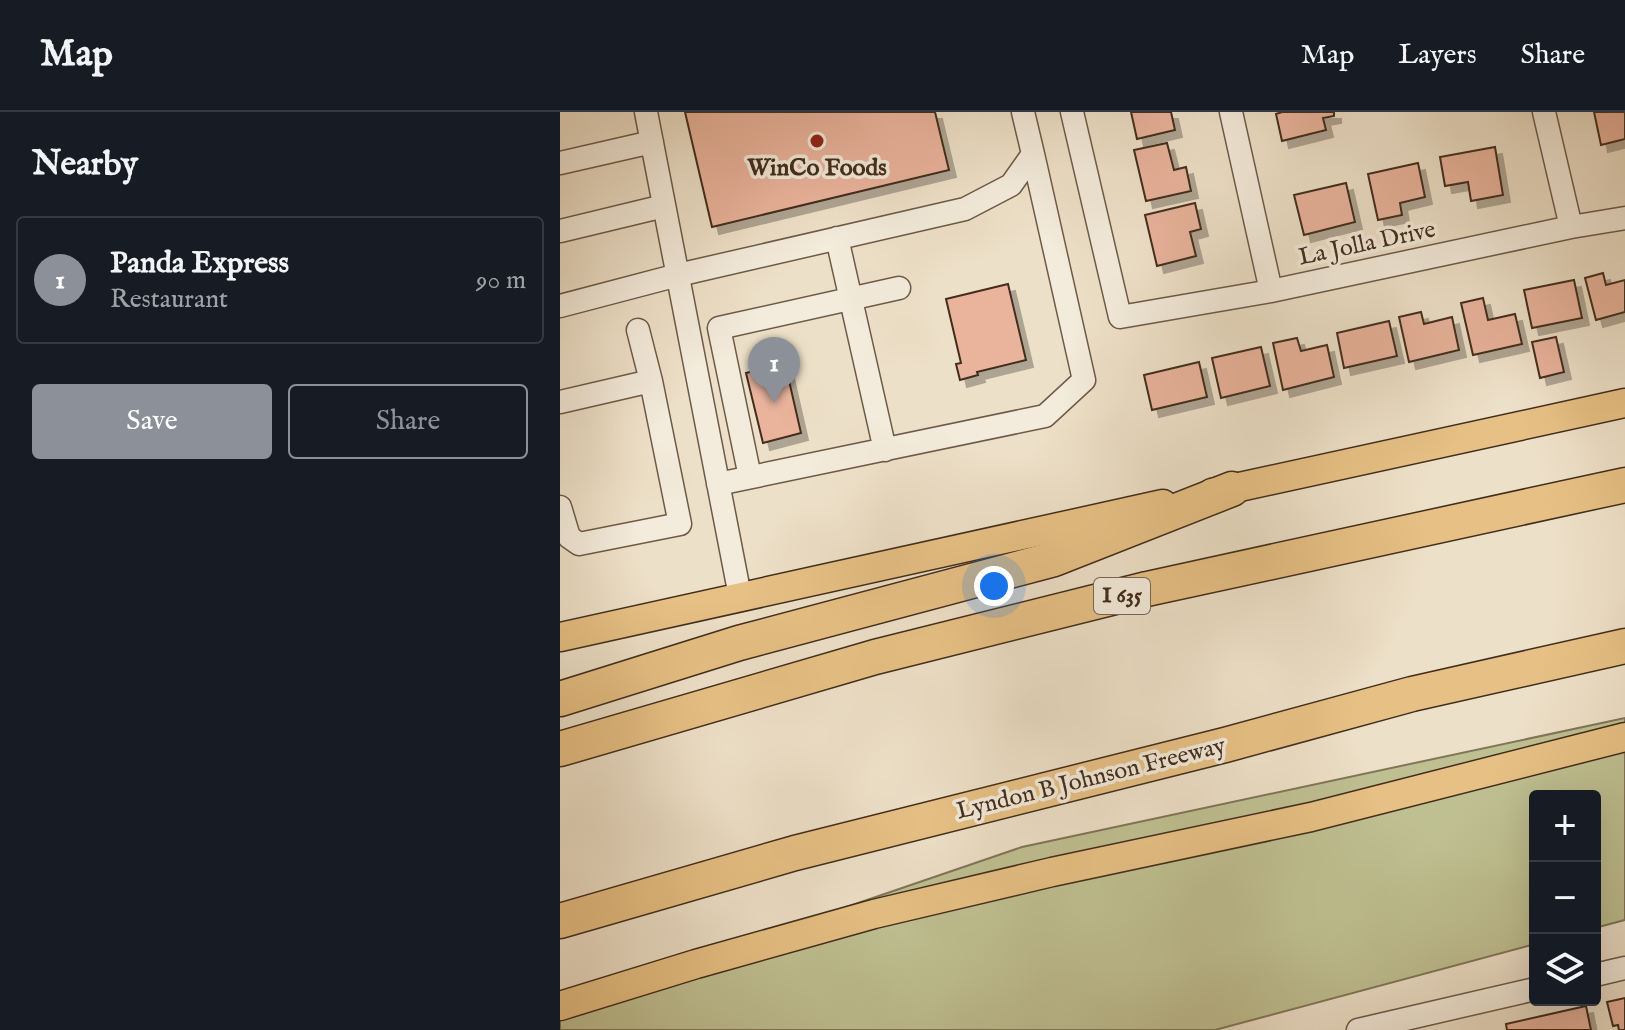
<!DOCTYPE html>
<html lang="en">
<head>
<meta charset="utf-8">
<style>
	:root { --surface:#171b24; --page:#242831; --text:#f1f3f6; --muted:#9ea1a6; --line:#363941; --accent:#8c9099 }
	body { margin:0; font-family:"IM FELL English",serif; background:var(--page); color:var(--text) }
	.controls { position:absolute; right:24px; bottom:24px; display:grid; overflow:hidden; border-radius:8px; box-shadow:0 8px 32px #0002 }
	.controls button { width:72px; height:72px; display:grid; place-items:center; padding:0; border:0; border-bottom:2px solid var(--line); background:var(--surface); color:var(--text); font:40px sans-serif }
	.you { position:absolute; left:434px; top:474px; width:28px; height:28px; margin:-20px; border:6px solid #fff; border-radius:50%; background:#1a73e8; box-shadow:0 0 0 12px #1a73e833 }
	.badge { display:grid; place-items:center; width:52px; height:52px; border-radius:50%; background:var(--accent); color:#fff; font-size:26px; font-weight:700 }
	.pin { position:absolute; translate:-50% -66px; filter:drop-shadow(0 2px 4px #0008) }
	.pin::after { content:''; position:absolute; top:42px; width:28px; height:24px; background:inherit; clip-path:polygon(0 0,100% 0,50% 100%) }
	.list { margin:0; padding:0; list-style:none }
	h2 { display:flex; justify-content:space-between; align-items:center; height:104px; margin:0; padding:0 32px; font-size:34px }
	h2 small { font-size:26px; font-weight:400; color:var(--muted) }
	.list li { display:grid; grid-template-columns:52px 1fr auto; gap:24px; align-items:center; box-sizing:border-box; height:128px; margin:0 16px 16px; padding:0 16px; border:2px solid var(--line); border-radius:8px }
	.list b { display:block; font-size:30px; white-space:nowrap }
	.list p { margin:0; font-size:26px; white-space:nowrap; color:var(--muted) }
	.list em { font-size:26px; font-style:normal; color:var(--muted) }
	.actions { display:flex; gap:16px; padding:24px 32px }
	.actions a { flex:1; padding:18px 0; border:2px solid var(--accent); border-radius:8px; text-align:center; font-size:28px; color:var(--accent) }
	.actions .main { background:var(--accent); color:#fff }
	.icon { flex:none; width:44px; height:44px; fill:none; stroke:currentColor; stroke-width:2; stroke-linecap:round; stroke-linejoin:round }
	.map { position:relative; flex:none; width:1065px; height:918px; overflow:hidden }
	header { display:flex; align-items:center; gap:48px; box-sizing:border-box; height:112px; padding:0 40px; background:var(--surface); border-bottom:2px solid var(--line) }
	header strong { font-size:38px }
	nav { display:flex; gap:44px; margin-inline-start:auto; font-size:28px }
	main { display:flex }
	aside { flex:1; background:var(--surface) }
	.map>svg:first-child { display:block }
	.green { fill:#bfc092; stroke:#807658; stroke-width:2 }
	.building { fill:#e9b39c; stroke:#422d1d; stroke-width:2; filter:url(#shadow) }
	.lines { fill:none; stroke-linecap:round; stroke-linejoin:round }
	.minor-casing { stroke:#6d5a48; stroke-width:25 }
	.major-casing { stroke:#422d1d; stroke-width:31 }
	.highway-casing { stroke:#422d1d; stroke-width:37 }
	.minor { stroke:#f3ebdb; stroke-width:22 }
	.major { stroke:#e6c084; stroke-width:28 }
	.highway { stroke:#e6c084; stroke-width:34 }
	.poi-dot { fill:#8f2418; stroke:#f3ebdb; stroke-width:3 }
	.labels { text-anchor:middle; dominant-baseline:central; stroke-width:7; stroke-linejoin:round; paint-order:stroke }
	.shield { fill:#f3ebdb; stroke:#776656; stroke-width:2 }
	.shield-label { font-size:22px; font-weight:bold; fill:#422d1d }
	.poi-label { font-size:24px; font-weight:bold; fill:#422d1d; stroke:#f3ebdb }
	.street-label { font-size:24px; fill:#422d1d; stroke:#f3ebdb }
</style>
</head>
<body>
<header>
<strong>Map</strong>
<nav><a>Map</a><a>Layers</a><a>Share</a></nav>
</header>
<main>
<aside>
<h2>Nearby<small></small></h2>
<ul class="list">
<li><span class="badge">1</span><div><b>Panda Express</b><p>Restaurant</p></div><em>90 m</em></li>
</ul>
<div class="actions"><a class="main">Save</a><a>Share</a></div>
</aside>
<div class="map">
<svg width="1065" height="918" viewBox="0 0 1065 918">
	<defs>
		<filter id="shadow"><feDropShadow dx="7" dy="7" stdDeviation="0" flood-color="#0004"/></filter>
	</defs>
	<rect width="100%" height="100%" fill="#ede0c8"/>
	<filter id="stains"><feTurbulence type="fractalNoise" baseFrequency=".0025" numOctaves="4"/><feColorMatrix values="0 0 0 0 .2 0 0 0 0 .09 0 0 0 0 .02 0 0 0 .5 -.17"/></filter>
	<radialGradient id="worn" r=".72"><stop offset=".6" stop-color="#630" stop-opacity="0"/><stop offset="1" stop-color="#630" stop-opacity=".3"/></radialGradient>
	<path class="green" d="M 1065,606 L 1065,808 L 1035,816 L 1035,684 L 975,684 L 975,832 L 655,918 L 0,918 L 0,893 L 462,735 Z"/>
	<path class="building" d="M 125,0 L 375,0 L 389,58 L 152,115 Z
		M 571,0 L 611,0 L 615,18 L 577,27 Z
		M 722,0 L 774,0 L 774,4 L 763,6 L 766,18 L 722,29 L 716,2 Z
		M 1034,0 L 1065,0 L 1065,27 L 1041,33 Z
		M 607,31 L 614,58 L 626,55 L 631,79 L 586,89 L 574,38 Z
		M 935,35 L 943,83 L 911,89 L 908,70 L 885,74 L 880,45 Z
		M 858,51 L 865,85 L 840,91 L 842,103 L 818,108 L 808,62 Z
		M 786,71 L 795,110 L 744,123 L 734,83 Z
		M 635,91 L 641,117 L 630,120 L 636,144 L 597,154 L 585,103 Z
		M 1043,161 L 1046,173 L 1065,168 L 1065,200 L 1036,208 L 1025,166 Z
		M 1014,168 L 1022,206 L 972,216 L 964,178 Z
		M 448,172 L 466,248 L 417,260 L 418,263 L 400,268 L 396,252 L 401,251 L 386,187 Z
		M 923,186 L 928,208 L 955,202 L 962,232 L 913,243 L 901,191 Z
		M 861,200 L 864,212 L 892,205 L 899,238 L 849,250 L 839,205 Z
		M 829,209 L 837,244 L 784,256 L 777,221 Z
		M 996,225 L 1004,260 L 980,266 L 972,230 Z
		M 737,226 L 741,239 L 767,233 L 774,265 L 723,278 L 713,231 Z
		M 701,235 L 710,274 L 661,286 L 652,246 Z
		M 639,250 L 647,285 L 592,298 L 584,263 Z
		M 225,251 L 241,321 L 203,331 L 186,261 Z
		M 1065,886 L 1065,918 L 1059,918 L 1058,913 L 1053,914 L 1047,890 Z
		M 1026,894 L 1031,918 L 947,918 L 946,912 Z"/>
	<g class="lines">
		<g class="minor-casing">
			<path id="minor" d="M 86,0 L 180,484
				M 512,0 L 560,205 L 711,179 L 1011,115 L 1065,106
				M 671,0 L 711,179
				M 984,0 L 1011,115
				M 0,51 L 92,30
				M 0,119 L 104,94
				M 277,126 L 325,338
				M 0,194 L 118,163 L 405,97 L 451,73 L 473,42 L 463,0
				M 78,218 L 91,269
				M 0,290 L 91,269 L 120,412 L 19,432 L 9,425 L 0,395
				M 190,365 L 159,216 L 339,176
				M 158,372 L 485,304 L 524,268 L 473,42
				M 1035,863 L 1065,856
				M 798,918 L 975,877"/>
		</g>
		<g class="major-casing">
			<path id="major" d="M 652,381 L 1065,291
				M 0,525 L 603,392
				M 0,894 L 136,852 L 314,802 L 492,760 L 751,705 L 1065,625"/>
		</g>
		<g class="highway-casing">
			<path id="highway" d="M 0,587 L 179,531 L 494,447 L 672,377
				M 0,637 L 315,545 L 587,477 L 1065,373
				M 0,809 L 235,741 L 665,633 L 852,582 L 1065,534"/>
		</g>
		<use href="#minor" class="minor"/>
		<use href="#major" class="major"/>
		<use href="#highway" class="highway"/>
	</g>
	<circle class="poi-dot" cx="257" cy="29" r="8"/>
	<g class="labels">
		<rect class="shield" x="534" y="466" width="56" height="36" rx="6"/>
		<g class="shield-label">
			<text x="562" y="484">I 635</text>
		</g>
		<g class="poi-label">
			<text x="257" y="56">WinCo Foods</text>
		</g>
		<g class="street-label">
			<text transform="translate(807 132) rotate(-12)">La Jolla Drive</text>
			<text transform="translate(531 667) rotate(-14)">Lyndon B Johnson Freeway</text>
		</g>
	</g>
	<rect width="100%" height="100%" filter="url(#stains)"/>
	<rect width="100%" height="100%" fill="url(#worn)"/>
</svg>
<div class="controls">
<button>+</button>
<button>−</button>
<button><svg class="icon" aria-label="layers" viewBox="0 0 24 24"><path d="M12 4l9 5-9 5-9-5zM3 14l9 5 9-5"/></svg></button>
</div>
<div class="you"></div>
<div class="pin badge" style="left:214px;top:291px">1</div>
</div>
</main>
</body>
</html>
